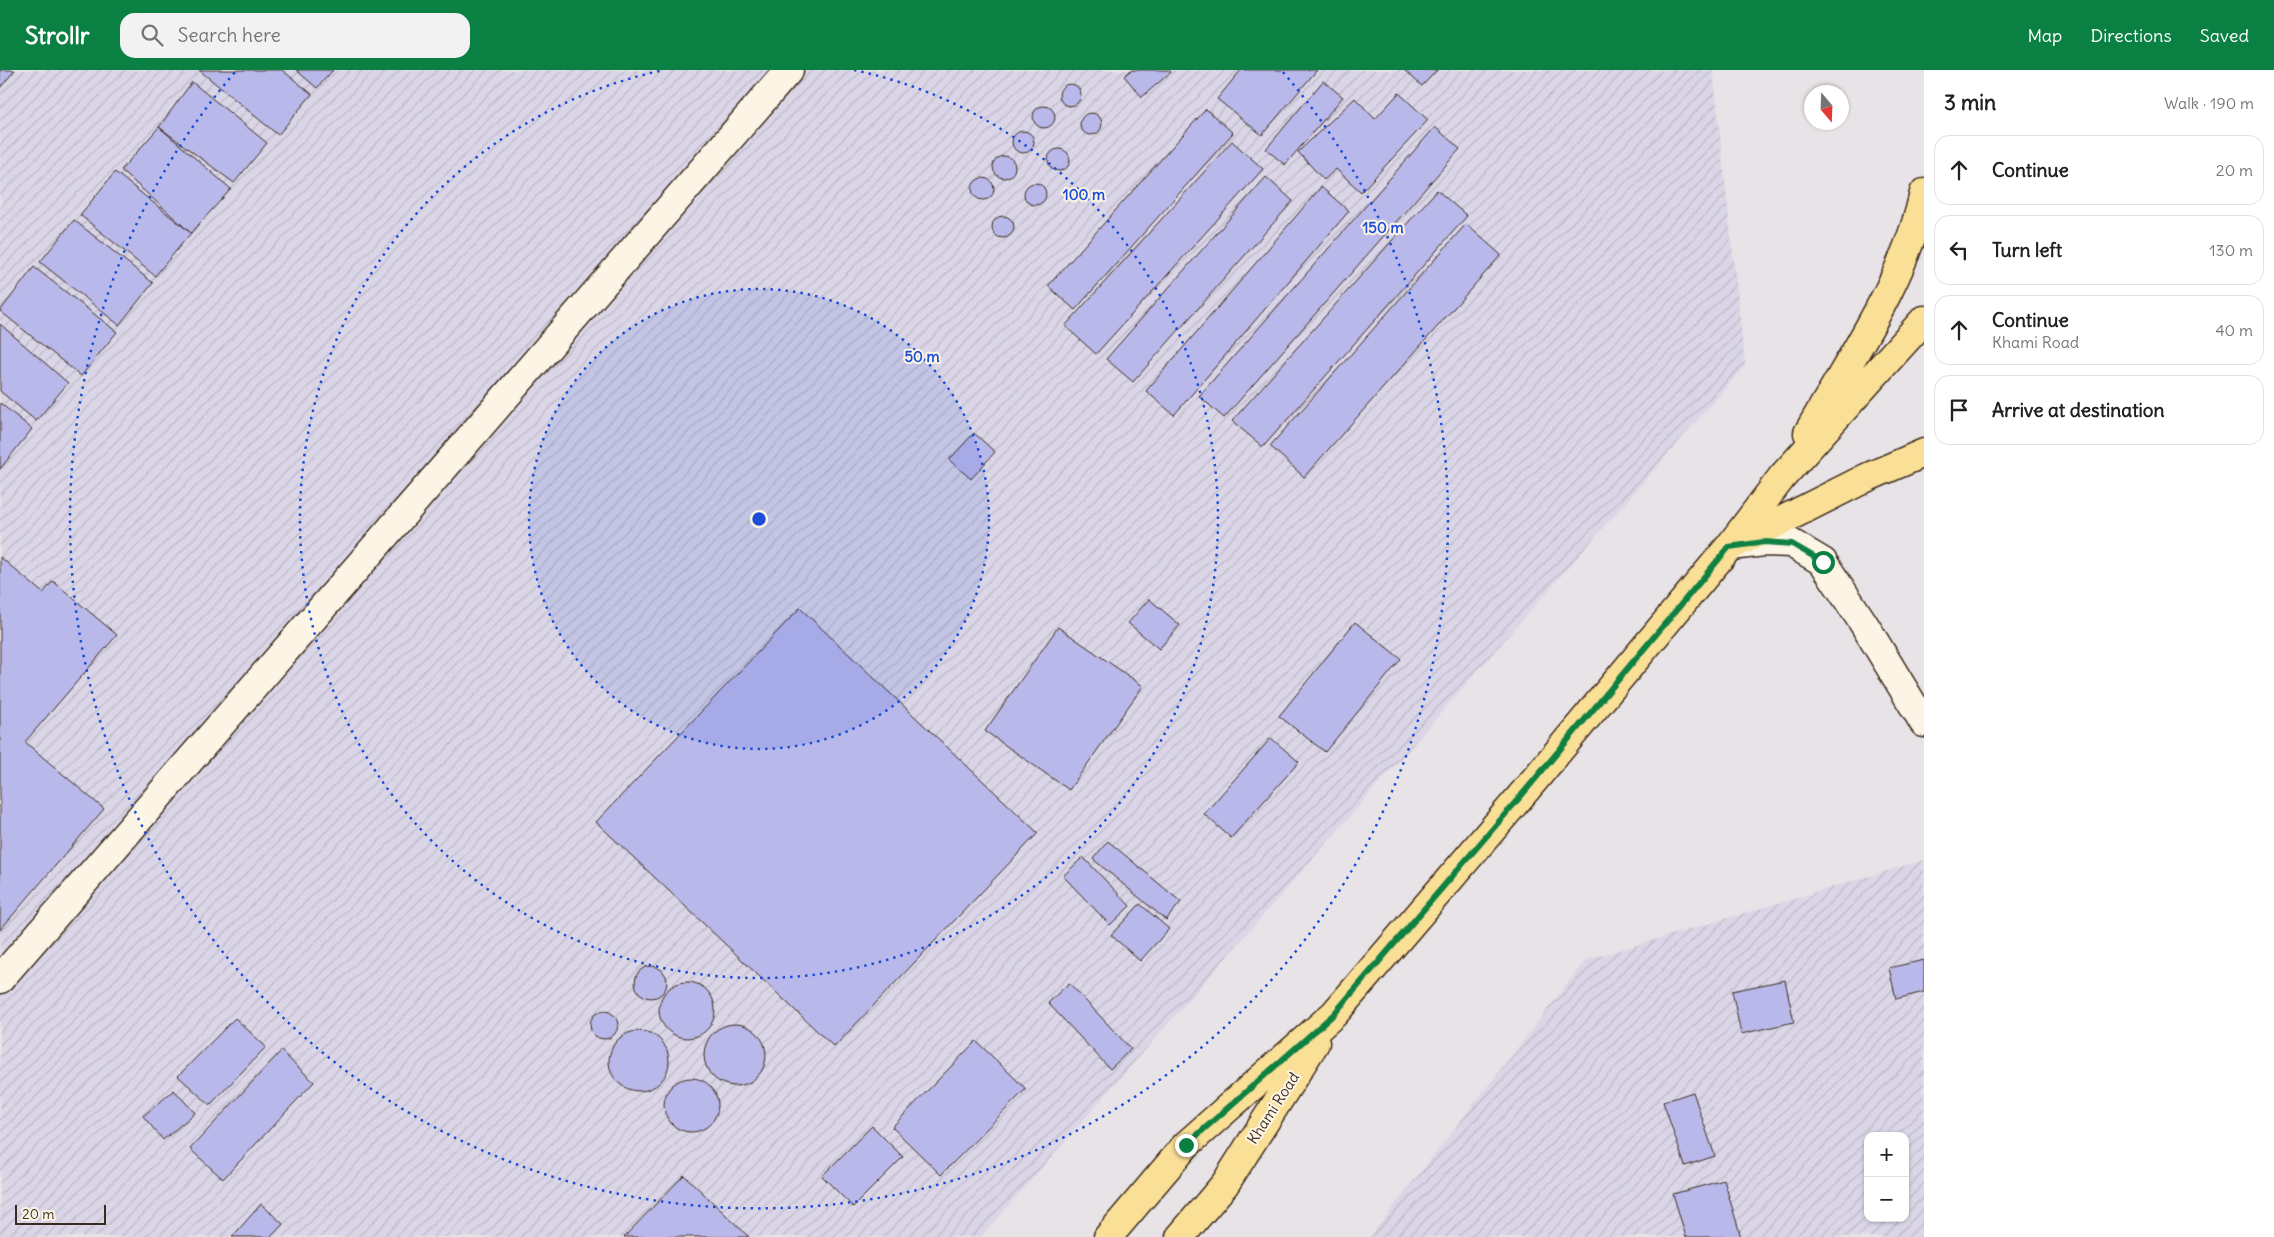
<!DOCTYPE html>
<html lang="en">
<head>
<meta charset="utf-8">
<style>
	:root { --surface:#fff; --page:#f2f2f2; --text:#202124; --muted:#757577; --line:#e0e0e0; --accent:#0b8043 }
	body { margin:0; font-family:Delius,sans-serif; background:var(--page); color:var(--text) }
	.controls { position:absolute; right:15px; bottom:15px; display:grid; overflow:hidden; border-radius:10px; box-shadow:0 1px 4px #0004 }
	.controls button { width:45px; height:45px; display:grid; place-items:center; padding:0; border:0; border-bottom:1px solid var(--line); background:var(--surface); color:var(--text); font:25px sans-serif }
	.compass { position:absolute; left:1804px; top:15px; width:45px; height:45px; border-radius:50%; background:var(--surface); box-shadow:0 1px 4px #0004; rotate:161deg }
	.scale { position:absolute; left:15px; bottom:12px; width:91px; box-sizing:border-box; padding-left:5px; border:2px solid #3b2a1e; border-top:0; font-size:14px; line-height:18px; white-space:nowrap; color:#3b2a1e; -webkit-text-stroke:4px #fcf5e5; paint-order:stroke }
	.stop { position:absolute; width:15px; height:15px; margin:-11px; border:4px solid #0b8043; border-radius:50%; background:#fff }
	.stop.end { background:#0b8043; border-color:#fff; box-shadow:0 1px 5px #0008 }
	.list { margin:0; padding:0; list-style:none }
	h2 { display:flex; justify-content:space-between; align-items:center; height:65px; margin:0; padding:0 20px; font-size:21px }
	h2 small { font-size:16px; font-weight:400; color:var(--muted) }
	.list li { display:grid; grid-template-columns:32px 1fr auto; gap:15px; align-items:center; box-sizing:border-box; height:70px; margin:0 10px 10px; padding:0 10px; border:1px solid var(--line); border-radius:15px }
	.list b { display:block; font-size:19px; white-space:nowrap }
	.list p { margin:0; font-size:16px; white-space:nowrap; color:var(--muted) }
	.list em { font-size:16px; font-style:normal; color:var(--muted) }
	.icon { flex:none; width:28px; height:28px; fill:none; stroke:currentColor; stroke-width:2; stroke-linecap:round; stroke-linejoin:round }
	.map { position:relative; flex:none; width:1924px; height:1167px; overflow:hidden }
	header { display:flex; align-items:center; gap:30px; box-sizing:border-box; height:70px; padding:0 25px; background:var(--accent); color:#fff }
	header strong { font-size:24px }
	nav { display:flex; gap:28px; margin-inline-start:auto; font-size:18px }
	.search { width:350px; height:45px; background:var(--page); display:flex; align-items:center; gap:12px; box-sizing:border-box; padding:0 18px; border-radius:15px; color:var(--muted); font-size:19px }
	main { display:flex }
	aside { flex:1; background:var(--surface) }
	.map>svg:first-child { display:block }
	.industrial { fill:url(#industrial-furrows); fill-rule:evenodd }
	.building { fill:#b9b8ea; stroke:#3b2a1e }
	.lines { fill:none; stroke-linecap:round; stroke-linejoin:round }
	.minor-casing { stroke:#3b2a1e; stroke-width:31 }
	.major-casing { stroke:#3b2a1e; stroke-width:31 }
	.minor { stroke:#fcf5e5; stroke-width:28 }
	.major { stroke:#fadf96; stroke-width:28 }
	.route { stroke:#0b8043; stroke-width:6 }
	.ring { fill:none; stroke:#1d4ed8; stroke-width:2.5; stroke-dasharray:2.5 5 }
	.labels { text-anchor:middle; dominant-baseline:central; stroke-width:4; stroke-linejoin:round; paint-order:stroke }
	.street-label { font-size:15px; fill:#3b2a1e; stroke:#fcf5e5 }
	.centre { fill:#1d4ed8; stroke:#fcf5e5; stroke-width:2.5 }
	.ring-label { font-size:15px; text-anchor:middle; font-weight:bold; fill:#1d4ed8; stroke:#fcf5e5; stroke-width:4; stroke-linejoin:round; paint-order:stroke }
</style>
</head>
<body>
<header>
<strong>Strollr</strong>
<div class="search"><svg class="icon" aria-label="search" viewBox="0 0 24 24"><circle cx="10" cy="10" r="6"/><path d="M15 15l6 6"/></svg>Search here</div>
<nav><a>Map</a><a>Directions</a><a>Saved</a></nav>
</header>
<main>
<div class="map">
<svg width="1924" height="1167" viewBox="0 0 1924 1167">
	<defs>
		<pattern id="industrial-furrows" width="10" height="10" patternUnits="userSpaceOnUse" patternTransform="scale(1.25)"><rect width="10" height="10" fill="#dad6e7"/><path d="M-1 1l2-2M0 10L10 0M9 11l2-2" fill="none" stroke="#bcb8c6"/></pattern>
	</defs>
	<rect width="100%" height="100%" fill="#e8e3e6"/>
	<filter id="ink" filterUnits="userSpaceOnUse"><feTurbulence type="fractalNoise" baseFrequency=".02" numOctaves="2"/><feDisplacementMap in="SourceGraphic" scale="10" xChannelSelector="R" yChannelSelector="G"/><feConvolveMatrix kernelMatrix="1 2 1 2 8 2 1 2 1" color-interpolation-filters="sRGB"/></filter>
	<g filter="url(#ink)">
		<path class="industrial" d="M 0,0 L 1713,0 L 1745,296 L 981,1167 L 0,1167 Z
			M 1924,790 L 1924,1167 L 1370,1167 L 1586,890 ZM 1868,1066 L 1905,1066 L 1905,1148 L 1868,1148 Z"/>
		<path class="building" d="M 0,0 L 15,0 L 0,18 Z
			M 199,0 L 282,0 L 312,24 L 278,65 Z
			M 296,0 L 333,0 L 317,18 Z
			M 1131,0 L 1169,0 L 1171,2 L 1142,27 L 1124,6 Z
			M 1241,0 L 1317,0 L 1262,65 L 1217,29 Z
			M 1404,0 L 1437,0 L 1422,16 Z
			M 1323,11 L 1343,27 L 1285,95 L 1266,79 Z
			M 192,12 L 267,73 L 234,113 L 159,57 Z
			M1059 25a11 11 0 1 1 22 0a11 11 0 1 1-22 0Z
			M 1399,23 L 1428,50 L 1361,122 L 1336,99 L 1324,110 L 1298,82 L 1355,28 L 1375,49 Z
			M1033 47a11 11 0 1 1 22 0a11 11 0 1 1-22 0Z
			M 1206,39 L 1233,63 L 1075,240 L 1048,216 Z
			M1080 54a11 11 0 1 1 22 0a11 11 0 1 1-22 0Z
			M 159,57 L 231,119 L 191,163 L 121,100 Z
			M 1435,57 L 1460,79 L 1224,348 L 1199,326 Z
			M1012 72a11 11 0 1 1 22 0a11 11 0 1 1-22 0Z
			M 1232,71 L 1263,99 L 1096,284 L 1065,256 Z
			M1048 90a11 11 0 1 1 22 0a11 11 0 1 1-22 0Z
			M993 97a11 11 0 1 1 22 0a11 11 0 1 1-22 0Z
			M 115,102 L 191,163 L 155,206 L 80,145 Z
			M 1266,107 L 1293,131 L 1133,312 L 1106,289 Z
			M972 119a11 11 0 1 1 22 0a11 11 0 1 1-22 0Z
			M1024 124a11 11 0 1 1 22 0a11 11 0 1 1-22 0Z
			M 1321,117 L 1349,141 L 1174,345 L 1146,321 Z
			M 1437,120 L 1467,146 L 1263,377 L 1232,351 Z
			M992 157a11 11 0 1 1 22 0a11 11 0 1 1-22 0Z
			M 74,150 L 153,213 L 119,255 L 40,192 Z
			M 1466,154 L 1501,185 L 1304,407 L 1270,376 Z
			M 34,197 L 117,262 L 81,306 L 0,241 Z
			M 0,254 L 68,313 L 36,351 L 0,321 Z
			M 0,333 L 32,359 L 0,399 Z
			M 974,363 L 995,382 L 971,409 L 949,390 Z
			M 0,487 L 43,523 L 53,511 L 117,565 L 25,672 L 104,739 L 0,860 Z
			M 1149,529 L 1180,555 L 1159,579 L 1128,553 Z
			M 800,538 L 1038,763 L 834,977 L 596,752 Z
			M 1355,552 L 1401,589 L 1325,682 L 1279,646 Z
			M 1058,557 L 1143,616 L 1069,720 L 985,661 Z
			M 1271,668 L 1299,692 L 1231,768 L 1204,744 Z
			M 1108,771 L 1181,832 L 1166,850 L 1093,789 Z
			M 1083,787 L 1130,836 L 1110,855 L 1063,806 Z
			M 1140,834 L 1169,859 L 1140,891 L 1111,865 Z
			M 1924,890 L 1924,922 L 1896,929 L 1889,898 Z
			M635 912a16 16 0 1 1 32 0a16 16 0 1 1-32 0Z
			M 1785,910 L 1794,952 L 1741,964 L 1732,921 Z
			M659 940a28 28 0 1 1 56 0a28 28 0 1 1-56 0Z
			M 1069,913 L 1131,979 L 1110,999 L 1048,933 Z
			M590 955a14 14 0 1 1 28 0a14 14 0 1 1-28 0Z
			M 235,948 L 266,977 L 210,1035 L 178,1006 Z
			M704 985a31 31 0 1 1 62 0a31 31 0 1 1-62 0Z
			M609 991a30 30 0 1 1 60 0a30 30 0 1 1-60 0Z
			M 976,971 L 1026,1019 L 941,1105 L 892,1057 Z
			M 281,981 L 314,1012 L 223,1109 L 190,1079 Z
			M664 1035a27 27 0 1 1 54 0a27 27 0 1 1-54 0Z
			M 174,1020 L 195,1043 L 163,1070 L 143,1046 Z
			M 1693,1022 L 1715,1086 L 1685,1096 L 1663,1032 Z
			M 872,1056 L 903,1087 L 853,1137 L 822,1106 Z
			M 684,1105 L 749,1167 L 624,1167 Z
			M 1724,1110 L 1741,1167 L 1686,1167 L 1673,1124 Z
			M 261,1134 L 283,1154 L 271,1167 L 232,1167 Z"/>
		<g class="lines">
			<g class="minor-casing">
				<path id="minor" d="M 1731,476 L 1764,472 L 1791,473 L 1823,492 L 1864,554 L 1924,653
					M 0,909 L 789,0"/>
			</g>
			<g class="major-casing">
				<path id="major" d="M 1808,363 C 1851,287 1906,208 1924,123
					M 1735,474 L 1868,407 L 1924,383
					M 1108,1167 L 1186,1075 L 1334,944 L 1526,720 L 1729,477 L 1782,407 L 1924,250
					M 1180,1167 L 1225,1114 L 1315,973"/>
			</g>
			<use href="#minor" class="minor"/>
			<use href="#major" class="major"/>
		</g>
	</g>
	<g class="lines" filter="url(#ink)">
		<path class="route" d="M 1186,1075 L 1334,944 L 1526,720 L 1729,477 L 1764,472 L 1792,474 L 1823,492"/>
	</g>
	<circle cx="759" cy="449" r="230" fill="#1d4ed8" fill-opacity=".12"/>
	<g class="ring">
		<circle cx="759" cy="449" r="230"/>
		<path d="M854 0A459 459 0 1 1 664 0"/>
		<path d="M1283 2A689 689 0 1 1 235 2"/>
	</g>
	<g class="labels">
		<g class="street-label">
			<text transform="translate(1273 1038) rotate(-57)">Khami Road</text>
		</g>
	</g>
	<circle cx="759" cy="449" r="8" class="centre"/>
	<g class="ring-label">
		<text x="1084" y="130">100 m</text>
		<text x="1383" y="163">150 m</text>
		<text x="922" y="292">50 m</text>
	</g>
</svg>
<div class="controls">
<button>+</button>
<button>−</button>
</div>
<svg class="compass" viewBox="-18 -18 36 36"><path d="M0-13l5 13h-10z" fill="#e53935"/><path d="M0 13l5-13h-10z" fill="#757577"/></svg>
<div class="scale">20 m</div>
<div class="stop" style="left:1823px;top:492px"></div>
<div class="stop end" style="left:1186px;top:1075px"></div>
</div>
<aside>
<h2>3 min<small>Walk · 190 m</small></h2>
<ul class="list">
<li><svg class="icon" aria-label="ahead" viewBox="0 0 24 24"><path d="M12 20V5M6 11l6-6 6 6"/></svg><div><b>Continue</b></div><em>20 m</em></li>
<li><svg class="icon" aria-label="left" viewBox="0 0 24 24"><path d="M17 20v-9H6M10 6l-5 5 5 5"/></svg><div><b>Turn left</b></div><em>130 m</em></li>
<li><svg class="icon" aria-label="ahead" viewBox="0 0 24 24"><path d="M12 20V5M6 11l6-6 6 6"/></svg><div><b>Continue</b><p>Khami Road</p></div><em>40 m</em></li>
<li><svg class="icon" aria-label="arrive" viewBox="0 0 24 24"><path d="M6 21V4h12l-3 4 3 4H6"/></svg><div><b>Arrive at destination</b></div></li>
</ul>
</aside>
</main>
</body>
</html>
